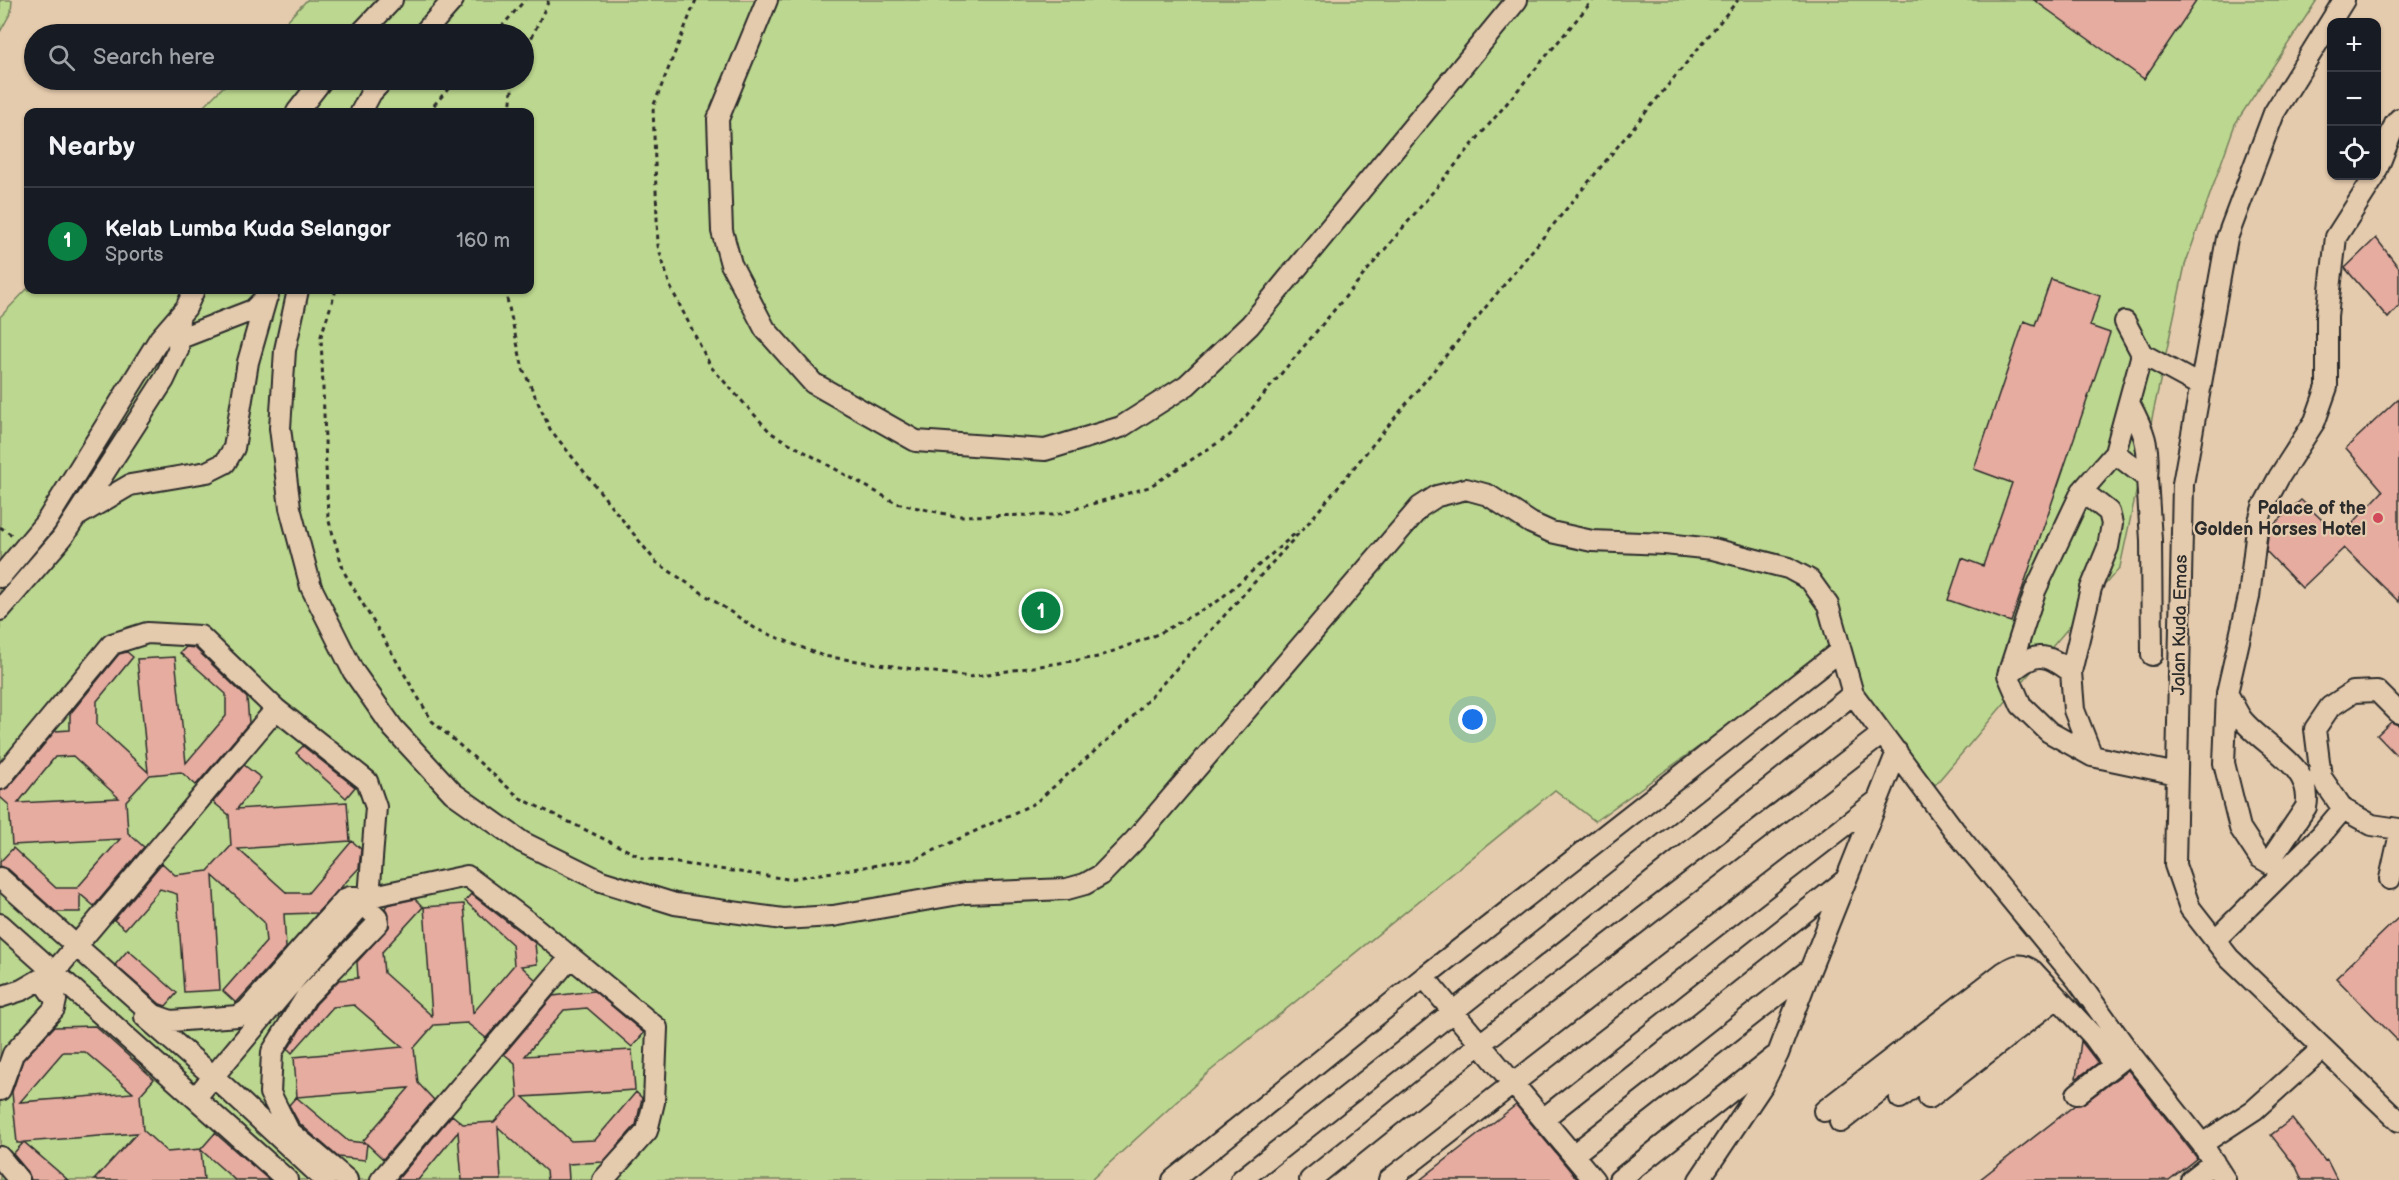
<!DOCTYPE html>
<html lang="en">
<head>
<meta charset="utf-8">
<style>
	:root { --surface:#171b24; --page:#242831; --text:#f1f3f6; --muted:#9ea1a6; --line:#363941; --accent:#0b8043 }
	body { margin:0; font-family:"Balsamiq Sans",sans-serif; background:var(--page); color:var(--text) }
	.controls { position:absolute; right:18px; top:18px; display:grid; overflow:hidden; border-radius:12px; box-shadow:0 2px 4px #0004 }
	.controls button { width:54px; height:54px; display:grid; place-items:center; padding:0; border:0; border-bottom:2px solid var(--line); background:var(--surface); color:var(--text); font:30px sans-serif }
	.you { position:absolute; left:1473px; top:720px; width:21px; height:21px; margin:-15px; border:4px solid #fff; border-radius:50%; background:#1a73e8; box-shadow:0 0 0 9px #1a73e833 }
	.badge { display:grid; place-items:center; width:39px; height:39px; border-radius:50%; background:var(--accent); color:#fff; font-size:20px; font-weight:700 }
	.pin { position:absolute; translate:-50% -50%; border:3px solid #fff; box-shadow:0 2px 6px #0006 }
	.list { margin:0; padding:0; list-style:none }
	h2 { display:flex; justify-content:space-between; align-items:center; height:78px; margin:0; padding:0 24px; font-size:26px }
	h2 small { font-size:20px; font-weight:400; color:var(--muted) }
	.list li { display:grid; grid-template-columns:39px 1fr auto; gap:18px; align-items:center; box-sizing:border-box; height:108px; padding:0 24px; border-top:2px solid var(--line) }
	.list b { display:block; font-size:22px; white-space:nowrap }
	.list p { margin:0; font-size:20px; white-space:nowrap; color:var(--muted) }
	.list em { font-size:20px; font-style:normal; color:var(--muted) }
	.icon { flex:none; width:33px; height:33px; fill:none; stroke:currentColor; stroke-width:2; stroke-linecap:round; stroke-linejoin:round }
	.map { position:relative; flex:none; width:2399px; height:1180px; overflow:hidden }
	.search { position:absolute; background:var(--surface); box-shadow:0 2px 4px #0004; left:24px; top:24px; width:510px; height:66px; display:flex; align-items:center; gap:15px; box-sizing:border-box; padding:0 21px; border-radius:33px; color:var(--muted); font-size:22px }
	.panel { position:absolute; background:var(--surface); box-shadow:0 2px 4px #0004; left:24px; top:108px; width:510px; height:186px; border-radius:12px }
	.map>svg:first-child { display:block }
	.green { fill:#bcd78f; stroke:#74815d; stroke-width:1.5 }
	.building { fill:#e5ac9f; stroke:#2b2b2b; stroke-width:1.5; fill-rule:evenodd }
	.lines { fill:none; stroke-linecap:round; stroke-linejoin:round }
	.minor-casing { stroke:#2b2b2b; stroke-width:24 }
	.path { stroke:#2b2b2b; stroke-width:3; stroke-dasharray:4.5 4.5; stroke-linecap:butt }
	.minor { stroke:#e5cbad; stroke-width:20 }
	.poi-dot { fill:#d1495b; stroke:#e5cbad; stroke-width:2 }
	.labels { text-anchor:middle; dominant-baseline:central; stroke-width:4.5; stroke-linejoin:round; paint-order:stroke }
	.poi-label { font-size:18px; font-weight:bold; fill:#2b2b2b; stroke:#e5cbad; text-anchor:end }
	.street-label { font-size:18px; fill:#2b2b2b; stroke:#e5cbad }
</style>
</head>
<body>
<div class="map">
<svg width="2399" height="1180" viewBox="0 0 2399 1180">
	<rect width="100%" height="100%" fill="#e5cbad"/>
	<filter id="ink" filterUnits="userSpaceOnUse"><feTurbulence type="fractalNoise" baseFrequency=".0167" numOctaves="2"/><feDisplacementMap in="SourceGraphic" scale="12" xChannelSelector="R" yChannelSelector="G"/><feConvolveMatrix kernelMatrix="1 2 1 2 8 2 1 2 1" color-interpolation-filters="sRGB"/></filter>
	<g filter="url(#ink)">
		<path class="green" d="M 0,0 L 12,0 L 11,12 L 0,32 Z
			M 307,0 L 2317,0 L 2235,124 L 2185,265 L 2120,567 L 1935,785 L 1827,655 L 1595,821 L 1555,790 L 1209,1072 L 1091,1180 L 0,1180 L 0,317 L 28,288 L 28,290 L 530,290 L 530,112 L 198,112 L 230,80 L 524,80 L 524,34 L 274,34 Z"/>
		<path class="building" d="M 2034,0 L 2197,0 L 2144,79 Z
			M 2376,238 L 2399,268 L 2399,306 L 2388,318 L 2345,268 Z
			M 2051,279 L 2100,296 L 2090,326 L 2110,333 L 2011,622 L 1948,600 L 1962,558 L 1983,566 L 2012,483 L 1974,469 L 2024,321 L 2035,325 Z
			M 2399,398 L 2399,602 L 2344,548 L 2302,588 L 2266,551 L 2269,529 L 2301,500 L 2340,537 L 2383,491 L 2346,448 Z
			M 186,647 L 195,648 L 247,698 L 249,723 L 196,785 L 181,772 L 150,775 L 126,801 L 128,833 L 144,847 L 94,906 L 80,894 L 80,912 L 56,912 L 8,869 L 0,866 L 0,862 L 13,848 L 56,888 L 77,888 L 120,839 L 12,845 L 9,805 L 0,797 L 0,791 L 9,787 L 55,731 L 70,730 L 70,714 L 119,654 L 127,652 L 133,657 L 97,701 L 97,725 L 148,772 L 137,659 L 175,657 L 186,763 L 226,716 L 226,694 L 180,653 ZM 73,756 L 119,798 L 18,803 L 55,757 Z
			M 2391,722 L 2399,725 L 2399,758 L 2377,735 Z
			M 303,746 L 355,787 L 346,798 L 296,753 Z
			M 244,765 L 261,778 L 237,809 L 347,802 L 350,841 L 238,849 L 287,893 L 308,893 L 352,841 L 361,849 L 359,868 L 317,913 L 284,914 L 286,948 L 236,1003 L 223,991 L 266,942 L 264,922 L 213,876 L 220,990 L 184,992 L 177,894 L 160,889 L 125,929 L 114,920 L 162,863 L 175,875 L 208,871 L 231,846 L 229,815 L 213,802 Z
			M 471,894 L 535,943 L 537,964 L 521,966 L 536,980 L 486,1038 L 467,1023 L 434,1025 L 414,1048 L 418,1083 L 434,1100 L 383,1159 L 367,1144 L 365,1160 L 338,1157 L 299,1123 L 289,1105 L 296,1097 L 348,1141 L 365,1143 L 363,1141 L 409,1088 L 297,1097 L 294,1057 L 403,1047 L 354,1005 L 333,1007 L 292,1053 L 288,1049 L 316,1004 L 339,980 L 358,978 L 357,962 L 389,927 L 389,915 L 385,908 L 387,905 L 415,899 L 423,907 L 382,952 L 384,973 L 432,1016 L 424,907 L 464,904 L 473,1013 L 514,965 L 512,944 L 465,901 Z
			M 2399,917 L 2399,1042 L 2336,978 Z
			M 128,950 L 177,993 L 166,1006 L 160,1004 L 115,965 Z
			M 594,991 L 644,1033 L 632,1047 L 587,1008 L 564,1010 L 525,1056 L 632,1050 L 635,1090 L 523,1097 L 571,1141 L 595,1140 L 636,1092 L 642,1098 L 636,1125 L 603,1162 L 568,1164 L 569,1180 L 547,1180 L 546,1171 L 498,1127 L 501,1180 L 462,1180 L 458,1132 L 418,1180 L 397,1180 L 452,1115 L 463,1124 L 494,1122 L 518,1097 L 515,1063 L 504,1054 L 553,996 Z
			M 95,1026 L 154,1079 L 140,1095 L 143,1130 L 167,1152 L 201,1149 L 215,1133 L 269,1180 L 235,1180 L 201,1150 L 204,1180 L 94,1180 L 137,1133 L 24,1142 L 68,1180 L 31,1180 L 28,1172 L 13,1154 L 23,1143 L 17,1143 L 12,1092 L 23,1060 L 54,1027 ZM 63,1052 L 85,1052 L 133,1093 L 20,1102 Z
			M 2081,1041 L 2098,1063 L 2077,1078 L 2076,1078 Z
			M 2128,1070 L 2197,1158 L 2169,1180 L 1979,1180 L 2075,1105 L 2084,1103 Z
			M 1516,1105 L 1578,1180 L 1420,1180 Z
			M 2292,1119 L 2325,1161 L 2327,1160 L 2337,1180 L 2302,1180 L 2296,1167 L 2271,1135 Z"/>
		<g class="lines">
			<g class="minor-casing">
				<path id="minor" d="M 767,0 L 718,119 L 722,231 L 731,264 L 765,329 L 813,383 L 916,441 L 1045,450 L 1121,427 L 1187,385 L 1250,325 L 1517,0
					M 2344,0 L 2274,113 L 2227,238 L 2183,484 L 2175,865 L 2190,908 L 2229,958 L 2399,1121
					M 360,34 L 392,0
					M 423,34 L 453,0
					M 297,112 L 322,80
					M 361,112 L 371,93 L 383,80
					M 2376,172 L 2395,124 L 2399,119
					M 298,290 L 285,350 L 280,428 L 290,508 L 311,587 L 353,671 L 393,728 L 453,793 L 522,842 L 601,881 L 675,904 L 783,919 L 833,916 L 965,893 L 1067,889 L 1085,884 L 1101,875 L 1135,840 L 1420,507 L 1437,496 L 1466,489 L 1488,495 L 1531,523 L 1551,532 L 1592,541 L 1665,544 L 1713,549 L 1788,568 L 1810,580 L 1828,605 L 1853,694 L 1954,830 L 2077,980 L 2129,1052 L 2202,1144 L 2254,1110 L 2323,1048
					M 2125,322 L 2142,354 L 2115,453 L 2082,491 L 2035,591 L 2008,675 L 2021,705 L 2049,732 L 2092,756 L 2177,774
					M 170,333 L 178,339 L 253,310 L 268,295
					M 2142,354 L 2201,386
					M 2129,403 C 2144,431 2150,445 2147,478
					M 2115,453 L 2147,478 L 2151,540 L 2152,655
					M 2082,491 L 2109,512 L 2112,524 L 2108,547 L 2091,588 L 2071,672 L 2074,710 L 2092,756
					M 79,515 L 130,485 L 207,472 L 225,463 L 234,448 L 248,362 L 266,299
					M 0,577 L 46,522 L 160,338 L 186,308 L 194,290
					M 0,610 L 62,538 L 164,380 L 178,350 L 179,316
					M 2008,675 C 2034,652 2044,651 2071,672
					M 2227,693 C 2232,701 2236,711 2241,718 C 2261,745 2315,766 2306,807 L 2269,862
					M 0,779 L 112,644 L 147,633 L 200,636 L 276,709 L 367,781 L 376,807 L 369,897
					M 2343,809 L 2372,825 L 2399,829
					M 2283,871 L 2259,857 L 2240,828 L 2224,763 L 2227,693 L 2249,597 L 2257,528 L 2263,507 L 2279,477 L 2315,421 L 2327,387 L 2327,316 L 2336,237 L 2375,176
					M 0,878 L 154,1015 L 171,1021 L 238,1016 L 247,1010 L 345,899 L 350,897 L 356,897 L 377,917 L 378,923 L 306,997 L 272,1052 L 270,1093 L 289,1131 L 347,1180
					M 2390,879 L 2399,838
					M 0,924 L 287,1180
					M 2215,940 L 2321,835 L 2343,809 L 2321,777 L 2315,729 L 2330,707 L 2353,692 L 2377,691 L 2399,713
					M 1424,977 L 1840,651
					M 0,997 L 22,990 L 55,971 L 276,709
					M 145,1017 L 213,1076 L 325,1180
					M 0,1090 L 13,1054 L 54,1009 L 56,1000 L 41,979
					M 2077,1094 L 2123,1058
					M 196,1097 L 300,973 L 369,897 L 467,876 L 527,921 L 657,1028 L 654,1102 L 647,1131 L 603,1180
					M 1900,1098 L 2046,985
					M 1929,1098 L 2057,998
					M 1824,1111 L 2004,972 C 2015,965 2021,962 2033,971 L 2093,1036 L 2114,1065
					M 1543,1119 L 1844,881
					M 1840,1122 L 2033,971
					M 2202,1144 L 2225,1180
					M 1573,1155 L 1809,970
					M 0,1157 L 19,1180
					M 381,1180 L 570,958
					M 1173,1180 L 1424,977 L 1594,1180
					M 1241,1180 L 1853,694
					M 1310,1180 L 1480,1044 L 1882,734
					M 1389,1180 L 1878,800
					M 1619,1180 L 1774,1057
					M 1699,1180 L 1762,1086 L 1778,1054 L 1810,970 L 1897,752
					M 2191,1180 L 2214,1162"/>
			</g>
			<path class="path" d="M 696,0 L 653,107 L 658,246 L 670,286 L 711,367 L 771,433 L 896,503 L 955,516 L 1055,515 L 1149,487 L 1230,435 L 1593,0
				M 495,34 L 525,0
				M 524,54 L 549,0
				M 428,112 L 456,80
				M 510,112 L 513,80
				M 336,290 L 321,336 L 328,518 L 344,572 L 432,721 L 520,798 L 643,858 L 788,879 L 916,859 L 1035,803 L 1127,723 L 1310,521 L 1738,0
				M 505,290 L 523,369 L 550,429 L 656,562 L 756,629 L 823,656 L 969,677 L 1098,657 L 1158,634 L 1218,601 L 1298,531
				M 0,527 L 12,535"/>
			<use href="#minor" class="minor"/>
		</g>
	</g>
	<circle class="poi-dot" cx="2378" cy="518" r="6"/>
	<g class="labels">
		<g class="poi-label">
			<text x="2366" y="508">Palace of the<tspan x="2366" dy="21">Golden Horses Hotel</tspan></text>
		</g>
		<g class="street-label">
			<text transform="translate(2180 625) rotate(-89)">Jalan Kuda Emas</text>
		</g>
	</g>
</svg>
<div class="controls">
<button>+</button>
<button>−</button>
<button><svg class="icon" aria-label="locate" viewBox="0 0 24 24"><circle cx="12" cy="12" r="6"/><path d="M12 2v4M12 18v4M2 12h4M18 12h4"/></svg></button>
</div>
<div class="you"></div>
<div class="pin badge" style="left:1041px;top:611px">1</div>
<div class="search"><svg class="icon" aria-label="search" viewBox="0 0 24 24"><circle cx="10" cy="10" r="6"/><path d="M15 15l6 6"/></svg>Search here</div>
<section class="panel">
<h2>Nearby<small></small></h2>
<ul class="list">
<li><span class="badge">1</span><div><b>Kelab Lumba Kuda Selangor</b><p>Sports</p></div><em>160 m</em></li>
</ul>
</section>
</div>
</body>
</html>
